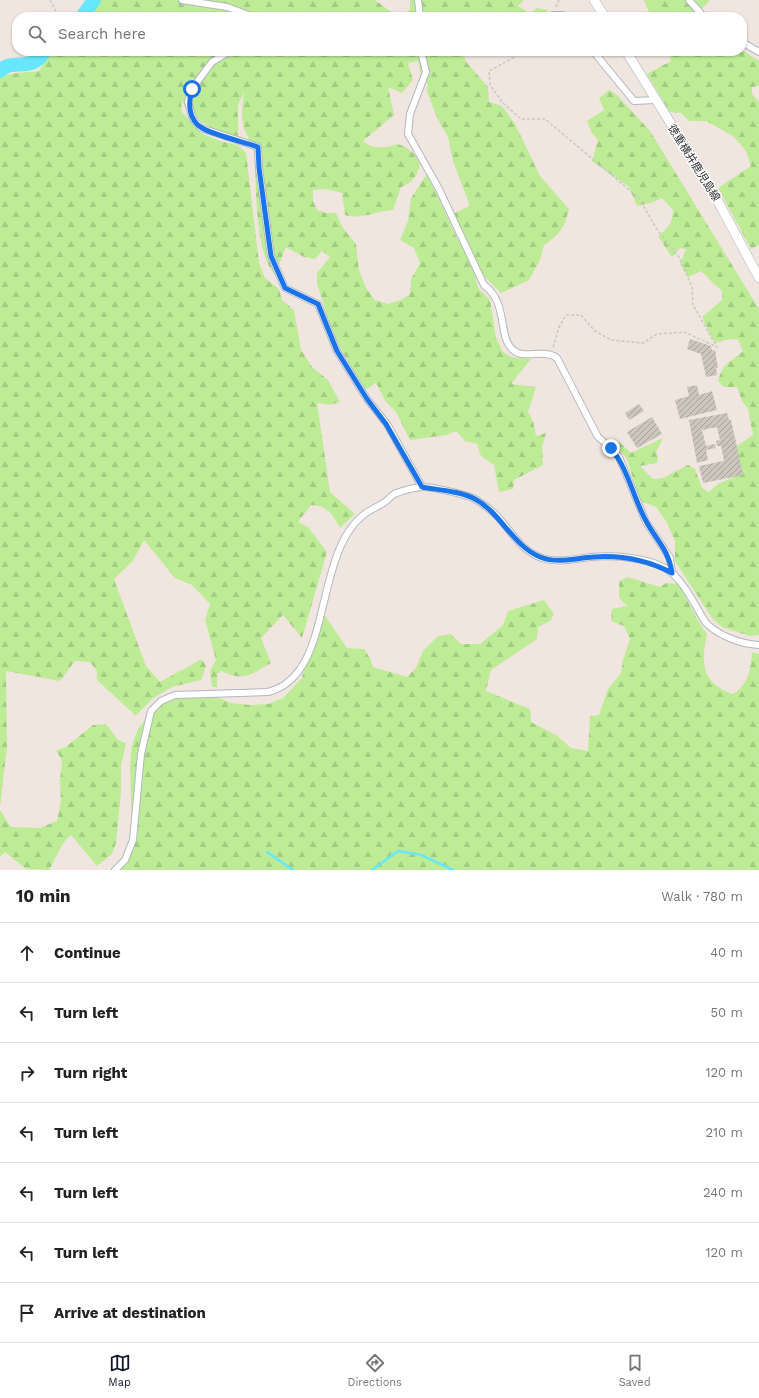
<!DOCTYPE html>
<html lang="en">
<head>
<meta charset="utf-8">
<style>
	:root { --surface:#fff; --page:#f2f2f2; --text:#222; --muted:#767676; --line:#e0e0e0; --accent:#111827 }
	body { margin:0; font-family:"Work Sans","Noto Sans JP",sans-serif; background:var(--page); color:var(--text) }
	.stop { position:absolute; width:12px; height:12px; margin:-9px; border:3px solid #1a73e8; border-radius:50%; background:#fff }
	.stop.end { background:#1a73e8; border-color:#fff; box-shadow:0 1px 4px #0008 }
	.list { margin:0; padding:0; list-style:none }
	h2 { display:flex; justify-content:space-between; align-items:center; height:52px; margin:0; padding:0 16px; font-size:17px }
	h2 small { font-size:13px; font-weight:400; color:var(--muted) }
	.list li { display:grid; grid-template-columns:26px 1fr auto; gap:12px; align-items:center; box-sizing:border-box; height:60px; padding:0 16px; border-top:1px solid var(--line) }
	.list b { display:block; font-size:15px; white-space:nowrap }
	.list em { font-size:13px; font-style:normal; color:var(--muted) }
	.icon { flex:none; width:22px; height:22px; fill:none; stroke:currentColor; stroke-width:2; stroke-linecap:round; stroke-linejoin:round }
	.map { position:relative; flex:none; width:759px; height:870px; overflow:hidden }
	.search { position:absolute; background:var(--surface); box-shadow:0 1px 3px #0004; left:12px; right:12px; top:12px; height:44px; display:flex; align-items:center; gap:10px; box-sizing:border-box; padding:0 14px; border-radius:16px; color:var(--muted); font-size:15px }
	.sheet { height:472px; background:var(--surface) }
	nav { display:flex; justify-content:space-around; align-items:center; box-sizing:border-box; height:56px; border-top:1px solid var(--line); background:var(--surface); font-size:11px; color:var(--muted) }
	nav a { display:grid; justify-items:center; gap:2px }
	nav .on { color:var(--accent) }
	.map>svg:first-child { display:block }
	.forest { fill:url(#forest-firs) }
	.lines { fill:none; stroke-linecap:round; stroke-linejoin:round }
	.stream { stroke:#67e7fc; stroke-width:2.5 }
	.river { stroke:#67e7fc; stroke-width:14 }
	.building { fill:url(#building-hatch) }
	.minor-casing { stroke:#b2b7c2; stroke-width:8 }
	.secondary-casing { stroke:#b2b7c2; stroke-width:10 }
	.path { stroke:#c8c8c8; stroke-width:1.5; stroke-dasharray:3 2; stroke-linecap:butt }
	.minor { stroke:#fff; stroke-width:6 }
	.secondary { stroke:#fff; stroke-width:9 }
	.route { stroke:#1a73e8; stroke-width:5 }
	.labels { text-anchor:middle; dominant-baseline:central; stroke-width:3; stroke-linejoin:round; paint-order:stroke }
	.street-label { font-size:11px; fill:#2d2d2d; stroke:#fff }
</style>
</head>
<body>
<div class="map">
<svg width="759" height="870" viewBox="0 0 759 870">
	<defs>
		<pattern id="forest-firs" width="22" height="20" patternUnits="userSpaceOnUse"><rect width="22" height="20" fill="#beec96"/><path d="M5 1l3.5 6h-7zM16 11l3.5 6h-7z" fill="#a4cb82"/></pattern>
		<pattern id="building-hatch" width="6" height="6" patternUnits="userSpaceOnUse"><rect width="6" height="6" fill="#cbc5bd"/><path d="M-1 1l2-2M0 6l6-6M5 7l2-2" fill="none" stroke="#a5a09a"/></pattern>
	</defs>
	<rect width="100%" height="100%" fill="#f0e6df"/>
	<path class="forest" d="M 99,0 L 375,0 L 390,11 L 402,17 L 87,17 Z
		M 410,0 L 524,0 L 518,6 L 530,13 L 537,8 L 548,10 L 544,17 L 403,17 L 410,9 Z
		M 644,0 L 710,0 L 697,14 L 700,17 L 651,17 Z
		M 742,50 L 759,61 L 759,86 L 752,87 L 752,94 L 759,102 L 759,245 L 751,249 L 718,188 L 751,166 L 746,151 L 733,136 L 706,121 L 689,121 L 681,113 L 670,112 L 647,74 L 671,61 L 669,51 Z
		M 51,51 L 461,51 L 467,63 L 488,87 L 489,102 L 502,106 L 515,124 L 540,176 L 569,209 C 564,228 560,235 544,245 L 540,260 L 529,280 L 501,293 L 481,273 L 453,214 L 470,206 L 453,161 L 448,137 L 437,118 L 427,91 L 428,84 L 421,75 L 418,61 L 408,63 L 413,80 L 402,93 L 388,87 L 394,115 L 363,141 C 373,150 386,148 398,144 C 411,149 415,153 420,165 C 416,177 413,183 401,187 L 393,210 C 378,211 360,220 345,215 L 342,193 L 326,189 L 313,190 L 313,201 L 317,210 L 326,213 L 336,213 L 343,228 L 356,244 L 359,270 L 366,288 L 375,300 L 388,304 L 401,300 L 410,294 L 411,279 L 420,263 L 414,248 L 400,240 L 408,221 L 411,198 L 427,174 L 457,238 L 466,251 L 474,271 L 478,288 L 490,300 L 496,337 L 502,351 L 511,357 L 531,359 L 511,384 L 536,387 L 528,412 L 533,421 L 536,436 L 546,433 L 542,447 L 543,465 L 514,480 L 513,489 L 499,492 L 494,465 L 481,456 L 477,444 L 465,441 L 456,431 L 447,435 L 410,440 L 396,412 L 386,402 L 376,383 L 365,390 L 342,351 L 330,325 L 317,283 L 317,273 L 330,257 L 322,251 L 315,259 L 304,257 L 286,247 L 275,275 C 254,252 257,185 254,154 C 253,145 247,137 244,128 C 240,117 243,103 244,92 L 238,105 L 238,136 L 219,134 L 192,114 L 181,101 L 182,112 L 201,133 L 220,141 L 238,145 L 246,153 L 259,263 L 265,278 L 279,289 L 282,300 L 294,310 L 301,350 L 312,367 L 328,380 L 340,402 L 330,405 L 317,403 L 330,492 L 355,514 L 340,528 C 332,514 328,506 311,505 L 298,522 L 308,527 L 327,552 L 302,638 L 283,615 L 261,638 L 271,663 C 249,675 246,682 221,671 L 217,674 L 217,687 L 212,687 L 210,671 L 216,660 L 205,620 L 210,604 L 192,585 L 175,578 L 144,540 L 133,561 L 114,579 L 146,666 L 160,682 L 202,659 L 206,666 L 201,680 L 172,687 L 153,698 L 136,716 L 97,680 L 97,671 L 90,662 L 75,661 L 60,681 L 6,671 L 7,747 L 0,807 L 0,78 C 9,72 27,73 39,71 Z
		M 609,90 L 616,94 L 650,131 L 759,309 L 759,635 L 750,636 L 722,627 L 712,618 L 675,561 L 675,541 L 666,521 L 656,507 L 640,501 L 627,459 L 614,443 L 619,442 L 631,453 L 663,438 L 656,452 L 658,459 L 657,463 L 640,466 L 653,479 L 663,478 L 688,465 L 695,469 L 702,488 L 709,492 L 718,484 L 738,475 L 733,449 L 753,435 L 748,409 L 742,401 L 737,387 L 724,387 L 718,381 C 724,361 729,364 743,351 L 738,339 L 726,340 L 715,343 L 702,317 L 722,300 L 722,291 C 714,285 709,278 701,271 L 688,277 L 680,264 L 686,249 L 680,248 L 672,257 L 658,236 C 668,228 673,223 673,210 L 662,198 L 651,203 L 637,206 L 629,187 L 592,161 L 598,140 L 592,133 L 587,121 L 604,110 L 599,98 Z
		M 628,577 L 660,587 L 666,583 L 678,584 C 689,600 695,619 707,634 C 701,663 701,683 733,694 C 748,685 751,669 752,652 L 759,654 L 759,870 L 118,870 L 126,862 L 132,830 L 130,765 L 132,745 L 138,729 L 151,712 L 167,700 L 192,695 L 215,696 L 231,703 L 250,705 L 268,704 L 283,698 L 302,678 L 307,655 L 319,620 L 325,616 L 347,648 L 364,649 L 370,658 L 373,667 L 407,677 L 416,668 L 423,651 L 438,636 L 451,634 L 461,644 L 480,644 L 503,625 L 508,611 L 544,600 L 554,614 L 550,621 L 538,627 L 537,639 L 491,670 L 486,691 L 530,709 L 531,722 L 556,735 L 571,748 L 588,751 L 590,716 L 599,715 L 608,689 L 621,673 L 623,660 L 630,639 L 624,626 L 611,621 L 612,609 L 627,606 L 619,598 L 619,581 Z
		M 106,724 L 118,740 L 126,743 L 121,766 L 121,793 L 116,843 L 112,854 L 97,866 L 71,835 C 60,843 57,858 49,870 L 26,869 L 5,852 L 0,857 L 0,810 L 11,827 L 40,828 L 57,821 L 61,801 L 60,780 L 62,760 L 56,751 L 67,746 L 93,725 Z"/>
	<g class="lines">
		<path class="stream" d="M 267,852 L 293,870
			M 372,870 L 398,851 L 421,855 L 453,870"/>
		<path class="river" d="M 82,17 L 94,0
			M 0,71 C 13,57 31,74 45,51"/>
	</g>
	<path class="building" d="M 690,339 L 711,346 L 712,351 L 715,350 L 718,368 L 716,368 L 717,375 L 706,377 L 701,354 L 687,349 Z
		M 697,385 L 699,395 L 712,391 L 717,410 L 680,419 L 675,400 L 689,396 L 687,387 Z
		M 639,404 L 644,411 L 629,420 L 625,413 Z
		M 727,413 L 729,420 L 731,420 L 743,475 L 703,483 L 699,466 L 724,461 L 721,446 L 717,446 L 716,441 L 720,440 L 717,427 L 702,430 L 706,446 L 715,444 L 716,448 L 706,450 L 708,460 L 697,463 L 689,420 Z
		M 652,417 L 662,434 L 637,448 L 627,432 Z"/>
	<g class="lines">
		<g class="minor-casing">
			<path id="minor" d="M 182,0 L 227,7 L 246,14 L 247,17
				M 418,0 L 420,17
				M 689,0 L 704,17
				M 551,17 L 553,15 L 563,15 L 566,17
				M 742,42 L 759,52
				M 230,51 L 212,62 L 192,89 L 188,102 L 193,119 L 201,128 L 258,147 L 259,168 L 271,256 L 285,288 L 318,304 L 337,351 L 367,399 L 387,424 L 422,487
				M 421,51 L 426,72 L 410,114 L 408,134 L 439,189 L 484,285 C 509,303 497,336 513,350 C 524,360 544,348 557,358 L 598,437 L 611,448 L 619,457 L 646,522 L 670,558 L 672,573
				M 593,51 L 634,101 L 655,100
				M 115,870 L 125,860 L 133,840 L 141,754 L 151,711 L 161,701 L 175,695 L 268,692 C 336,675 311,552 366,513 C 372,509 379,506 385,502 C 388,500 391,496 394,494 C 401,491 414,488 421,487 C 430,486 468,495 475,499 C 483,504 491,510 497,516 C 511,531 521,551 542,558 C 559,563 574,559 591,557 C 615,555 659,557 676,577 C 689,590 696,608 706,623 C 719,636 741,644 759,645"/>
		</g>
		<g class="secondary-casing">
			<path id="secondary" d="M 594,0 L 605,17
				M 626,51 L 713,192 L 759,278"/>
		</g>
		<path class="path" d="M 50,0 L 59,17
			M 556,7 L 559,0
			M 522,51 L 513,58 L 489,71 L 490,85 L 502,102 L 521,119 L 545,119 L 639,198 L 656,228 L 679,257 L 692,287 L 693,305 L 717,347 L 684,332 L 657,334 L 643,343 L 611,340 L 595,331 L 581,315 L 566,315 L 559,327 L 553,348"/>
		<use href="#minor" class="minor"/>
		<use href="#secondary" class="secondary"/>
	</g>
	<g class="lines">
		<path class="route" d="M 192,89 C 188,102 188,120 202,128 C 214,135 244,142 258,147 L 259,168 L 271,256 L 285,288 L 318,304 L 337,351 L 367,399 L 386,424 L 422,487 C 438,490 460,491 475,499 C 501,513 512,545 540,557 C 557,564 575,558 594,557 C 622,555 647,560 672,573 C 669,550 656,540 646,521 C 633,497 628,469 611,448"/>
	</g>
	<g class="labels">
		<g class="street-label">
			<text transform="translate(694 163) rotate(58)">徳重横井鹿児島線</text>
		</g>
	</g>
</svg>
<div class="stop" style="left:192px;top:89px"></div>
<div class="stop end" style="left:611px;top:448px"></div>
<div class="search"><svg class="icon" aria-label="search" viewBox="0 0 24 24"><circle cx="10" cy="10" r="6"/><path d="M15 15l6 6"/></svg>Search here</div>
</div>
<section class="sheet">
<h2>10 min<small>Walk · 780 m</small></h2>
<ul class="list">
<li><svg class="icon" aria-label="ahead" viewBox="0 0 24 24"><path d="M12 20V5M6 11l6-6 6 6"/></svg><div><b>Continue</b></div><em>40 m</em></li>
<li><svg class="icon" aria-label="left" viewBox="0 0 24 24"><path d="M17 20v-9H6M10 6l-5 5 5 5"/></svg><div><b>Turn left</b></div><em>50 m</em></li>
<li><svg class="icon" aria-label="right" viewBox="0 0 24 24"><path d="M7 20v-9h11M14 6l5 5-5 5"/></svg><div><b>Turn right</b></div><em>120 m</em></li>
<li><svg class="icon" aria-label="left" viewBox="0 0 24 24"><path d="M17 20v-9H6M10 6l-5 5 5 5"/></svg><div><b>Turn left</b></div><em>210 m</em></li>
<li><svg class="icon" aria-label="left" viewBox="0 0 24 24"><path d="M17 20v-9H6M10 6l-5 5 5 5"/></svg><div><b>Turn left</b></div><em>240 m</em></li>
<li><svg class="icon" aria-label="left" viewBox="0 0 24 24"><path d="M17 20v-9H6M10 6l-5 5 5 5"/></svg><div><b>Turn left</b></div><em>120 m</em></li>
<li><svg class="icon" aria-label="arrive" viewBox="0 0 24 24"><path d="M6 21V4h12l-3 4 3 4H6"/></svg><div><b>Arrive at destination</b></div></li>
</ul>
</section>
<nav>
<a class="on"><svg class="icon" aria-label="map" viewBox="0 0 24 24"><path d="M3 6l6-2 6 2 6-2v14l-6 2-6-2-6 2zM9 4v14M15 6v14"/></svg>Map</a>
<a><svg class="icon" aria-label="directions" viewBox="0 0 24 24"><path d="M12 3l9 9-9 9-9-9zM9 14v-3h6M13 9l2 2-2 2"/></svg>Directions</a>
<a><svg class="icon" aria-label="saved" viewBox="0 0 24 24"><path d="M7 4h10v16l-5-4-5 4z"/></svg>Saved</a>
</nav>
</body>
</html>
